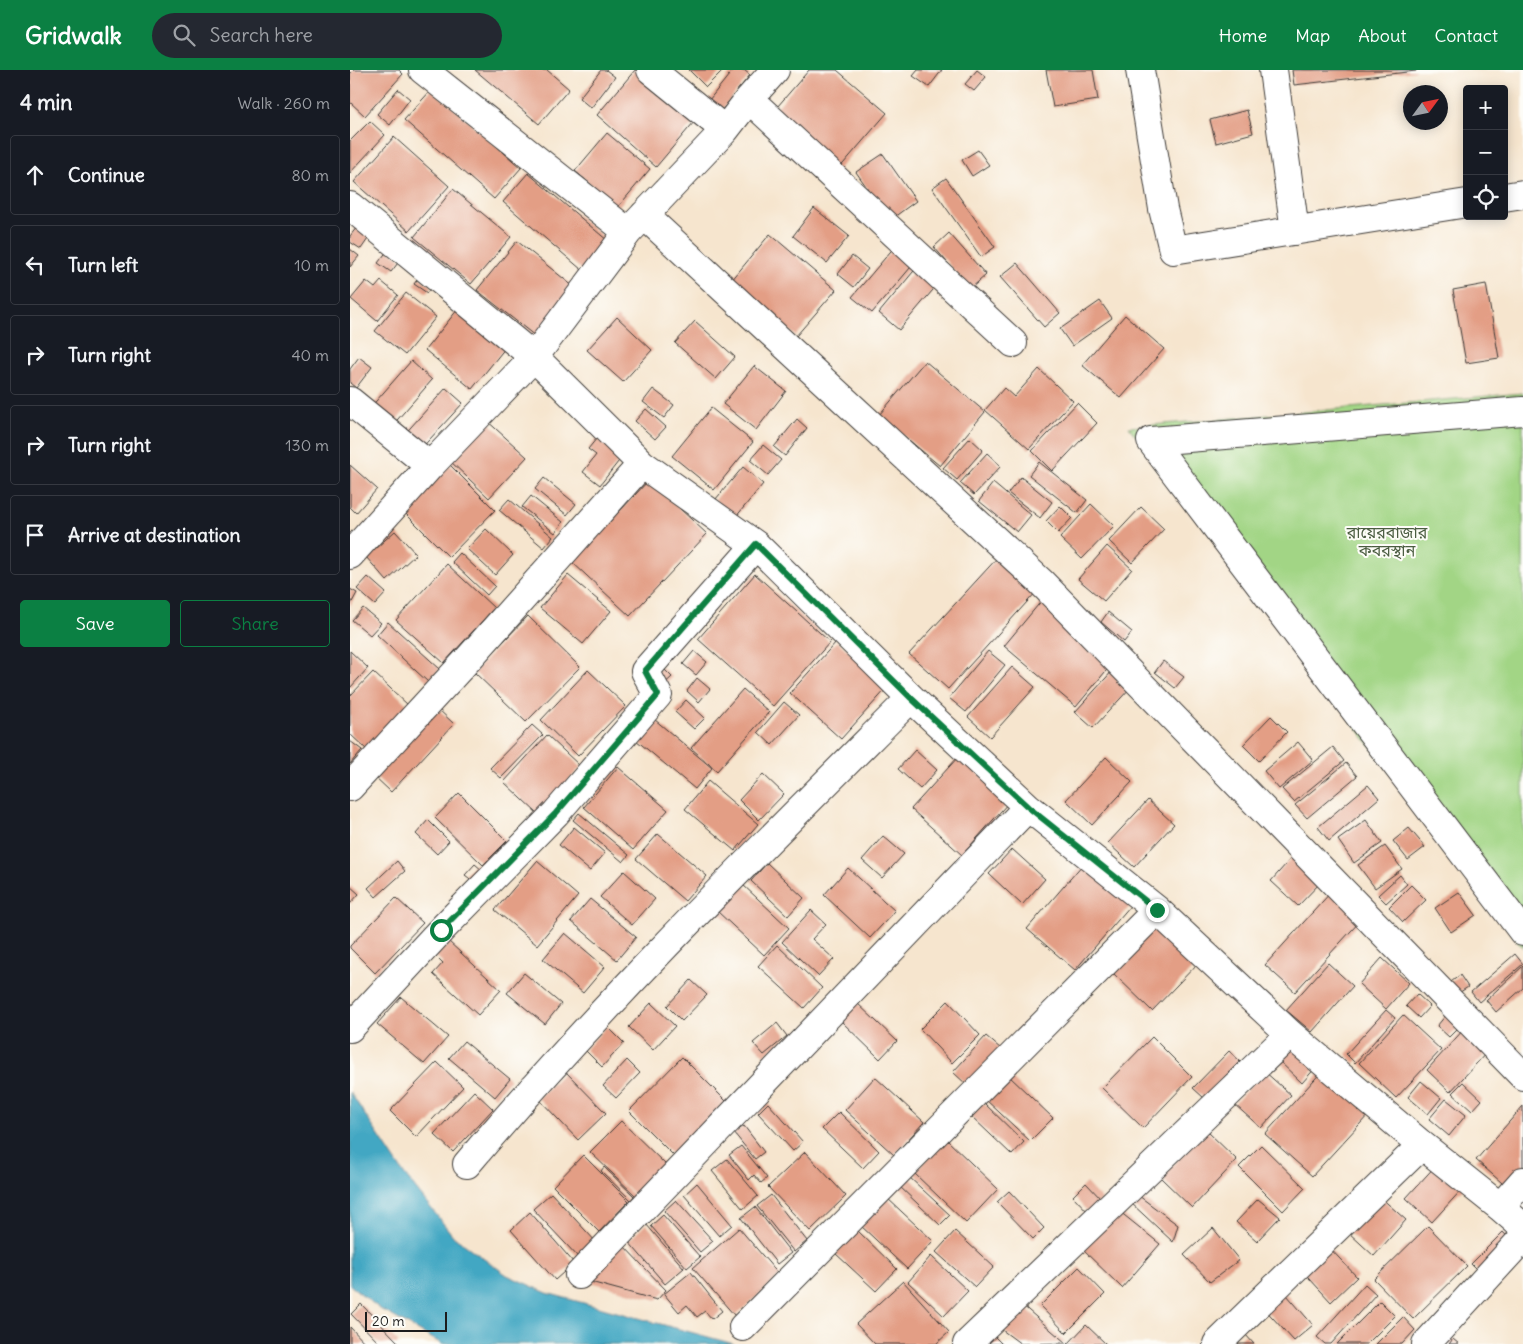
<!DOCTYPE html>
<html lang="en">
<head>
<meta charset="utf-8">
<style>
	:root { --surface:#171b24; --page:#242831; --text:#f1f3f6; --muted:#9ea1a6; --line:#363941; --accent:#0b8043 }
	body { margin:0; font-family:Delius,"Noto Sans Bengali",sans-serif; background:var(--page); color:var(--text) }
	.controls { position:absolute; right:15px; top:15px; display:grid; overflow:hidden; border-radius:5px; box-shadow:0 2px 12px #0003 }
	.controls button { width:45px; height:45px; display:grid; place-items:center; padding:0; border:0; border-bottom:1px solid var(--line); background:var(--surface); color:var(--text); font:25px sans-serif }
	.compass { position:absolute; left:1053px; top:15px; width:45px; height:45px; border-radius:50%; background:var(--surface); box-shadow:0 2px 12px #0003; rotate:57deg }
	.scale { position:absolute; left:15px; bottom:12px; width:82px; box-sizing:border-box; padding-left:5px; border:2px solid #1c1c1c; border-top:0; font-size:14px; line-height:18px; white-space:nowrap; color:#1c1c1c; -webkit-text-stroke:4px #fdfcf7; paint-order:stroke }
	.stop { position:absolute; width:15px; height:15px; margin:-11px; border:4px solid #0b8043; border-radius:50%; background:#fff }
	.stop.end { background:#0b8043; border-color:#fff; box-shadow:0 1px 5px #0008 }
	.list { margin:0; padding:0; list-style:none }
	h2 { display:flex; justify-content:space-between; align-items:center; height:65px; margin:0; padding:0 20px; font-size:21px }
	h2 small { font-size:16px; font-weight:400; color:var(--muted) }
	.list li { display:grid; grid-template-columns:32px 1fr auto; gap:15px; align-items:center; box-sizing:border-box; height:80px; margin:0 10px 10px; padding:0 10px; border:1px solid var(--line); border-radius:5px }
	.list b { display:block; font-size:19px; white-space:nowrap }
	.list em { font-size:16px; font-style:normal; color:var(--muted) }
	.actions { display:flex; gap:10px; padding:15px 20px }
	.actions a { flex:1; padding:11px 0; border:1px solid var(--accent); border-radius:5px; text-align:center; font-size:18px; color:var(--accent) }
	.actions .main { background:var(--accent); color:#fff }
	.icon { flex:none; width:28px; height:28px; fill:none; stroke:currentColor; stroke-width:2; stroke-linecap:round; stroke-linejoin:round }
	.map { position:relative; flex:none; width:1173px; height:1274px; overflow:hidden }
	header { display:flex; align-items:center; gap:30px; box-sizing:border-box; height:70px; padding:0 25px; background:var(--accent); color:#fff }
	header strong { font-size:24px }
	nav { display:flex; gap:28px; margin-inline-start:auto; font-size:18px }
	.search { width:350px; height:45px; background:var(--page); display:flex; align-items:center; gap:12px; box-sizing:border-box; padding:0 18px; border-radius:28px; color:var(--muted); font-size:19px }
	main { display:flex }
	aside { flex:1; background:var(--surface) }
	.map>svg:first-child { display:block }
	.green { fill:#a2d585; stroke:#5f7850 }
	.water { fill:#43a7c3; stroke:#306270 }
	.building { fill:#e39e85 }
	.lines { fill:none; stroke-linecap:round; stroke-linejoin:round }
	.minor-casing { stroke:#3d3a37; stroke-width:30 }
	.minor { stroke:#fff; stroke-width:28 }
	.route { stroke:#0b8043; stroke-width:6 }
	.labels { text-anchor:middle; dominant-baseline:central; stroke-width:4; stroke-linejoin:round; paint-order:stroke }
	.park-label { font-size:16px; fill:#4b5d41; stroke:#fdfcf7 }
</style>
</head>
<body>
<header>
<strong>Gridwalk</strong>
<div class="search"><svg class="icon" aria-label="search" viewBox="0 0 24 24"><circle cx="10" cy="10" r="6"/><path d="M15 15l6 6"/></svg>Search here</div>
<nav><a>Home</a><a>Map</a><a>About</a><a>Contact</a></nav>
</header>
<main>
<aside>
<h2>4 min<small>Walk · 260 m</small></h2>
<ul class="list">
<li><svg class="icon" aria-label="ahead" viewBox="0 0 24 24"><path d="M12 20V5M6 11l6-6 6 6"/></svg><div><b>Continue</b></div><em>80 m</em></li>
<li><svg class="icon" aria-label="left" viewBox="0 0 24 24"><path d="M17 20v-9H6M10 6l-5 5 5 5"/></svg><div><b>Turn left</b></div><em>10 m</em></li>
<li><svg class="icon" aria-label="right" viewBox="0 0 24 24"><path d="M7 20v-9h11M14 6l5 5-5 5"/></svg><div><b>Turn right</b></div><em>40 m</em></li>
<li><svg class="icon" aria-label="right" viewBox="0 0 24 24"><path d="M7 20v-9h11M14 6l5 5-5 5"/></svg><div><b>Turn right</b></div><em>130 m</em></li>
<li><svg class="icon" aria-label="arrive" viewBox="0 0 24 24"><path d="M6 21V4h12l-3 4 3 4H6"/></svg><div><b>Arrive at destination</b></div></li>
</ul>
<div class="actions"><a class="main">Save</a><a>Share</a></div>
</aside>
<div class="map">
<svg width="1173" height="1274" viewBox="0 0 1173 1274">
	<rect width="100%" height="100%" fill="#fdfcf7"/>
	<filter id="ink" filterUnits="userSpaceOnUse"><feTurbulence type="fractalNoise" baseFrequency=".02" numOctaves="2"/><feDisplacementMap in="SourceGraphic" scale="10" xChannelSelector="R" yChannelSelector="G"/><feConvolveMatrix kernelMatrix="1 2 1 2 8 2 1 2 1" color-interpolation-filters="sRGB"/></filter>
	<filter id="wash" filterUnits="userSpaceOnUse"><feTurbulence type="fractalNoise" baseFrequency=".0096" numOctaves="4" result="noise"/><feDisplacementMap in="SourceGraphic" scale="20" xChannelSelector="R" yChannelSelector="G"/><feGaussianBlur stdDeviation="1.12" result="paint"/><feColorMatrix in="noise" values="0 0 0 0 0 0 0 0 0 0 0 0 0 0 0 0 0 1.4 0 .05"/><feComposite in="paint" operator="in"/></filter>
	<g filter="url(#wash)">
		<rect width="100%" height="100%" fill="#f6e5ce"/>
		<path class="green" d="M 1173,323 L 1173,878 L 779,357 Z"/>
		<path class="water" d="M 0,1022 L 54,1104 L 104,1167 L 157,1205 L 197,1223 L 384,1274 L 92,1274 L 30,1239 L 0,1215 Z"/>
		<g id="blocks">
			<path class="building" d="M 4,0 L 49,0 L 53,4 L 15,46 L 0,32 L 0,4 Z
				M 125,0 L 197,0 L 219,19 L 189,54 Z
				M 251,0 L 256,0 L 265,7 L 241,38 L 229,28 Z
				M 285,0 L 344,52 L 306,97 L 247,45 Z
				M 339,0 L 373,0 L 356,17 Z
				M 383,0 L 394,0 L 400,5 L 372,40 L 359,30 Z
				M 459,0 L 487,0 L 537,43 L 487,101 L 421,44 Z
				M 568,0 L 592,0 L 579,17 L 563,6 Z
				M 627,0 L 636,7 L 624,21 L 615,14 Z
				M 696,0 L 743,0 L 748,30 L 703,37 Z
				M 942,0 L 1066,0 L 1066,1 L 944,15 Z
				M 48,19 L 60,29 L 40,55 L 27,44 Z
				M 82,19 L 171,98 L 144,129 L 54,50 Z
				M 897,40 L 903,63 L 866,73 L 860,50 Z
				M 20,51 L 35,65 L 0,103 L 0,71 Z
				M 257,63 L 300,99 L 268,137 L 225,101 Z
				M 44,67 L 99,116 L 59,161 L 4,112 Z
				M 628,80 L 639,95 L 622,106 L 612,90 Z
				M 533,84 L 566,131 L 540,150 L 506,102 Z
				M 178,103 L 258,171 L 232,200 L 153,132 Z
				M 596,108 L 645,177 L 631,187 L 582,118 Z
				M 103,119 L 161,167 L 121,214 L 64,167 Z
				M 464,138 L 499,166 L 477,193 L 443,166 Z
				M 7,157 L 20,166 L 11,179 L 0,172 L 0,166 Z
				M 599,163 L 636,205 L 620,219 L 584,177 Z
				M 420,164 L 486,220 L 446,266 L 381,211 Z
				M 167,171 L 224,217 L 185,266 L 127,220 Z
				M 546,175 L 566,191 L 522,243 L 502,227 Z
				M 0,179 L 9,186 L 0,197 Z
				M 38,180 L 51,189 L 41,202 L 28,193 Z
				M 502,186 L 518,199 L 504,217 L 488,204 Z
				M 667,193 L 710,243 L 694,257 L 650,207 Z
				M 568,196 L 588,214 L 549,260 L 529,243 Z
				M 69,207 L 82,216 L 77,223 L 64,214 Z
				M 16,211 L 25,218 L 31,211 L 48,225 L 27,251 L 1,229 Z
				M 1136,214 L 1149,288 L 1116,293 L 1103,220 Z
				M 56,223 L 86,247 L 55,285 L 25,261 Z
				M 750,231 L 762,248 L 722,276 L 710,259 Z
				M 108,239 L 156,277 L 122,319 L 75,280 Z
				M 775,245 L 814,279 L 771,328 L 732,295 Z
				M 267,247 L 302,280 L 273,312 L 237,280 Z
				M 345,251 L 385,287 L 366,309 L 325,273 Z
				M 9,287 L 22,297 L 6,318 L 0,313 L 0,299 Z
				M 61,291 L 82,310 L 41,357 L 20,338 Z
				M 575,291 L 635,342 L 590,396 L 529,345 Z
				M 404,296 L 436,321 L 406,360 L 373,334 Z
				M 689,299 L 723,331 L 679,379 L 635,340 L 654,318 L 664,327 Z
				M 96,318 L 113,333 L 68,382 L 52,367 Z
				M 303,319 L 324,335 L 314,348 L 293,332 Z
				M 727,333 L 747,353 L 702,401 L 682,381 Z
				M 361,338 L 403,372 L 364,420 L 322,386 Z
				M 296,339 L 316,357 L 305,369 L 285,351 Z
				M 135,349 L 177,387 L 139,428 L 98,389 Z
				M 447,349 L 457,358 L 435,386 L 424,377 Z
				M 247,368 L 272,387 L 250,415 L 233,402 L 246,385 L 238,379 Z
				M 620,368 L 633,380 L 607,410 L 593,398 Z
				M 413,375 L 431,390 L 418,405 L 400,390 Z
				M 637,383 L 651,396 L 624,425 L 610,413 Z
				M 689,392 L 737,430 L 727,443 L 679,405 Z
				M 0,395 L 27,419 L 6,443 L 0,437 Z
				M 100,395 L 145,440 L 99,487 L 54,442 Z
				M 393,397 L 413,414 L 385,448 L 365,430 Z
				M 671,407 L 702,432 L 690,448 L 658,423 Z
				M 194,408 L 226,434 L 217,445 L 185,419 Z
				M 299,410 L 357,464 L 280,546 L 222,492 Z
				M 643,413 L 681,445 L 667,462 L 629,431 Z
				M 181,426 L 213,452 L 205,463 L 172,437 Z
				M 159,429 L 203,467 L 194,478 L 149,440 Z
				M 741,434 L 764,456 L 732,489 L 710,468 Z
				M 710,436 L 722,448 L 708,463 L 696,451 Z
				M 791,437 L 814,459 L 782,493 L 759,471 Z
				M 136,459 L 163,485 L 145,505 L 117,479 Z
				M 45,461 L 66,484 L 37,511 L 16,487 Z
				M 757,476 L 782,499 L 754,531 L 728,509 Z
				M 110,483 L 145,516 L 137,525 L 102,492 Z
				M 650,485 L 688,520 L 598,619 L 559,584 Z
				M 97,494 L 144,538 L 94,593 L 46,550 Z
				M 405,504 L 480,572 L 423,636 L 348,569 Z
				M 218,505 L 261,541 L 233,574 L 190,538 Z
				M 18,507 L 36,523 L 25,535 L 7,519 Z
				M 0,519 L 7,523 L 0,536 Z
				M 693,529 L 765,590 L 726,637 L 654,576 Z
				M 13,538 L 31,553 L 20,565 L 2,550 Z
				M 758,542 L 782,562 L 774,572 L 751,552 Z
				M 178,546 L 230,597 L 176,652 L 124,602 Z
				M 38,552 L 90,599 L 78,612 L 27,565 Z
				M 487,571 L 538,617 L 491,669 L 440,623 Z
				M 0,581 L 18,598 L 0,618 Z
				M 344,581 L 357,592 L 346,605 L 333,594 Z
				M 638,581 L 655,595 L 616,642 L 599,628 Z
				M 813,591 L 834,607 L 825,618 L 805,602 Z
				M 312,597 L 322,607 L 313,615 L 303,604 Z
				M 662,597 L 685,617 L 640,667 L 618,647 Z
				M 765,598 L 783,615 L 743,658 L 725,642 Z
				M 238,600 L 276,636 L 228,686 L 191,650 Z
				M 23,602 L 59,636 L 17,680 L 0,664 L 0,626 Z
				M 347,608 L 360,619 L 349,632 L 337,621 Z
				M 393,619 L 419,642 L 367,701 L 341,678 Z
				M 336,630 L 355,648 L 344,659 L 325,642 Z
				M 434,632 L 449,645 L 422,675 L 408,662 Z
				M 86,637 L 104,654 L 41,722 L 23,705 Z
				M 921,646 L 937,662 L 909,691 L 893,675 Z
				M 304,649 L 362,698 L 345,719 L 286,670 Z
				M 182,655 L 193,665 L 151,708 L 140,698 Z
				M 197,665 L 231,697 L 188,744 L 154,712 Z
				M 0,671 L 12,680 L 0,694 Z
				M 948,672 L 963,690 L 929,719 L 914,701 Z
				M 983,677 L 994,691 L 944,732 L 932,719 Z
				M 565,680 L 587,700 L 570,719 L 548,699 Z
				M 609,686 L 659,732 L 612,785 L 561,739 Z
				M 756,687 L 782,712 L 742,755 L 716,730 Z
				M 996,693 L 1007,706 L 957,748 L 945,735 Z
				M 268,697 L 318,740 L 283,780 L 234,737 Z
				M 413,704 L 434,724 L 409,750 L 389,730 Z
				M 358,711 L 408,754 L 385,781 L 335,739 Z
				M 1018,715 L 1029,728 L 979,771 L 968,757 Z
				M 109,723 L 157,771 L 133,795 L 85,748 Z
				M 798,730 L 824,754 L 784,797 L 758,773 Z
				M 229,743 L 279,785 L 273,792 L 223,750 Z
				M 78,750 L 99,771 L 87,784 L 66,764 Z
				M 1016,750 L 1032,773 L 1004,793 L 988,770 Z
				M 224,757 L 255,783 L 240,801 L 209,775 Z
				M 1059,758 L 1075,777 L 1058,790 L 1043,771 Z
				M 308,764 L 357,806 L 335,831 L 286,789 Z
				M 533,766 L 554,784 L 532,808 L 512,790 Z
				M 1035,776 L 1052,799 L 1025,818 L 1008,795 Z
				M 662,779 L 695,809 L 672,835 L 639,804 Z
				M 944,785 L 972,811 L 948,836 L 921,811 Z
				M 47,791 L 55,801 L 26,827 L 18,818 Z
				M 187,791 L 228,826 L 187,875 L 145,840 Z
				M 417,793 L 454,828 L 438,846 L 401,811 Z
				M 125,794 L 133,801 L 124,812 L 115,805 Z
				M 733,794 L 781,835 L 725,900 L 677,859 Z
				M 498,798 L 545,841 L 520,868 L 474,825 Z
				M 274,801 L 305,829 L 282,855 L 250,827 Z
				M 1050,805 L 1057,814 L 1036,833 L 1028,825 Z
				M 392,814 L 439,858 L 414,885 L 367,841 Z
				M 1061,815 L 1076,830 L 1053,852 L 1039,837 Z
				M 0,816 L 9,824 L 0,834 Z
				M 982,821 L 1012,849 L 945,922 L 915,895 Z
				M 1109,822 L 1126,845 L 1101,862 L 1085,838 Z
				M 46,828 L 73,853 L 25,903 L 0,878 L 0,876 Z
				M 240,829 L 286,867 L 267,890 L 221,851 Z
				M 461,840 L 476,854 L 462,869 L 484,889 L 468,906 L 432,872 Z
				M 811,851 L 851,890 L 802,941 L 762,902 Z
				M 215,863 L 255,897 L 233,923 L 193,889 Z
				M 98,871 L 151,920 L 128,945 L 83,904 L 93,893 L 85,885 Z
				M 427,875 L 472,918 L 454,938 L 408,896 Z
				M 1165,884 L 1173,894 L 1129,932 L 1121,922 Z
				M 1032,888 L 1059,913 L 1036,939 L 1009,914 Z
				M 978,893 L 1003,916 L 962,962 L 936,940 Z
				M 1173,896 L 1173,918 L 1146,942 L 1136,930 Z
				M 174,903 L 211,934 L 195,954 L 157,923 Z
				M 1110,905 L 1118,917 L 1104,926 L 1097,915 Z
				M 341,910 L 357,925 L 332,951 L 317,936 Z
				M 1067,924 L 1080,936 L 1069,948 L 1056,936 Z
				M 51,927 L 98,967 L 74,994 L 27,954 Z
				M 598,931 L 630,965 L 602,993 L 570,959 Z
				M 506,932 L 547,971 L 530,989 L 489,949 Z
				M 301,933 L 325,956 L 303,980 L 279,957 Z
				M 1036,940 L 1045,948 L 1005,993 L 996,984 Z
				M 1053,945 L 1091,980 L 1046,1028 L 1009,993 Z
				M 1096,945 L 1109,957 L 1099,967 L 1087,956 Z
				M 427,953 L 437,966 L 414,985 L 403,973 Z
				M 257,956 L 274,973 L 252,997 L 235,980 Z
				M 1115,958 L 1139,980 L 1100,1022 L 1077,1000 Z
				M 636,966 L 651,979 L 618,1016 L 603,1002 Z
				M 802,967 L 842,1007 L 793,1058 L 752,1018 Z
				M 114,971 L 160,1009 L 145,1027 L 99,988 Z
				M 943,974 L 967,996 L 952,1013 L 926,988 Z
				M 879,981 L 890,991 L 854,1028 L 843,1018 Z
				M 332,987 L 378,1033 L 325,1087 L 279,1041 Z
				M 277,990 L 290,1003 L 266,1028 L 253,1016 Z
				M 87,992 L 113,1017 L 66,1067 L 40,1041 Z
				M 974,999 L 1020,1043 L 962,1106 L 915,1064 Z
				M 215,1001 L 256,1043 L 228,1070 L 188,1028 Z
				M 914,1001 L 941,1025 L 911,1058 L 884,1034 Z
				M 658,1005 L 703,1048 L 680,1071 L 635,1029 Z
				M 525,1007 L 574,1052 L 544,1085 L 495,1040 Z
				M 1071,1011 L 1091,1028 L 1078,1044 L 1058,1027 Z
				M 1113,1012 L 1132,1030 L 1122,1041 L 1102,1023 Z
				M 124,1021 L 143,1039 L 103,1082 L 84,1064 Z
				M 1096,1029 L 1116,1045 L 1099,1066 L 1079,1049 Z
				M 633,1032 L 674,1072 L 662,1085 L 620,1045 Z
				M 418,1033 L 453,1072 L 443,1081 L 408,1043 Z
				M 1173,1036 L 1173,1105 L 1160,1120 L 1126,1090 Z
				M 489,1042 L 529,1081 L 513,1098 L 472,1059 Z
				M 271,1051 L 317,1096 L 287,1127 L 240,1082 Z
				M 394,1056 L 414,1082 L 405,1089 L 384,1063 Z
				M 856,1060 L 887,1090 L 842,1138 L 811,1108 Z
				M 596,1069 L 648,1119 L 616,1153 L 564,1103 Z
				M 911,1075 L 955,1118 L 933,1141 L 889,1097 Z
				M 391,1076 L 417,1108 L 411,1113 L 404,1105 L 399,1110 L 379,1085 Z
				M 455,1082 L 496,1126 L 460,1161 L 418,1117 Z
				M 233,1085 L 279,1131 L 249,1162 L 203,1116 Z
				M 377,1089 L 408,1126 L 393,1139 L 362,1101 Z
				M 1088,1093 L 1114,1117 L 1082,1152 L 1056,1128 Z
				M 254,1097 L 284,1126 L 281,1130 L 251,1101 Z
				M 558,1106 L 600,1145 L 590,1155 L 548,1115 Z
				M 347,1113 L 382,1155 L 369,1166 L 334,1125 Z
				M 736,1113 L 752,1130 L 739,1143 L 723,1126 Z
				M 659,1121 L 694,1158 L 683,1169 L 647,1132 Z
				M 201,1123 L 247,1173 L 230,1189 L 183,1139 Z
				M 421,1125 L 457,1171 L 444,1182 L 407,1136 Z
				M 789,1126 L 828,1155 L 823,1172 L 780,1132 Z
				M 1029,1126 L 1056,1150 L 1024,1186 L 998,1162 Z
				M 536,1127 L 583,1171 L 557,1199 L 510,1155 Z
				M 908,1129 L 930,1147 L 907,1171 L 886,1152 Z
				M 326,1130 L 363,1171 L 350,1182 L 314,1141 Z
				M 405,1137 L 441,1183 L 427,1194 L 391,1148 Z
				M 769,1141 L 810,1174 L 772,1218 L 729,1176 Z
				M 180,1142 L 224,1193 L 205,1210 L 161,1160 Z
				M 313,1145 L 350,1187 L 337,1198 L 301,1156 Z
				M 296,1154 L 334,1198 L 315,1214 L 278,1171 Z
				M 1078,1156 L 1117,1196 L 1063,1249 L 1024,1209 Z
				M 389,1158 L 430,1206 L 385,1246 L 343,1198 Z
				M 863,1158 L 889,1190 L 860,1212 L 834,1185 Z
				M 507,1160 L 547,1199 L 526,1221 L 485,1183 Z
				M 605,1161 L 644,1197 L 625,1217 L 586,1182 Z
				M 1153,1162 L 1164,1174 L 1132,1205 L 1121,1194 Z
				M 974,1172 L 1007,1207 L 981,1232 L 948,1196 Z
				M 271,1173 L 316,1220 L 307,1230 L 233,1210 Z
				M 581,1186 L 618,1221 L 594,1246 L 558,1212 Z
				M 729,1197 L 755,1224 L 716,1263 L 690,1236 Z
				M 341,1202 L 372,1241 L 362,1249 L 355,1241 L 347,1247 L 337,1235 L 329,1242 L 314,1224 Z
				M 553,1211 L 599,1262 L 586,1274 L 525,1274 L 506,1254 Z
				M 1015,1214 L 1026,1224 L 981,1274 L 975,1274 L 967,1267 Z
				M 930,1217 L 963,1255 L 944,1271 L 911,1235 Z
				M 1030,1231 L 1045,1246 L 1017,1274 L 987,1274 Z
				M 11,1234 L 48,1272 L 47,1274 L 30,1274 L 1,1244 Z
				M 671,1234 L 716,1273 L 671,1274 L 648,1257 Z
				M 1053,1247 L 1065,1260 L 1052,1274 L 1026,1274 Z
				M 736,1255 L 756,1274 L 718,1274 Z
				M 0,1257 L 16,1274 L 0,1274 Z
				M 640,1262 L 652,1274 L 628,1274 Z
				M 895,1264 L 904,1274 L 883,1274 Z
				M 1103,1269 L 1109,1274 L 1099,1274 Z"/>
		</g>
	</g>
	<g filter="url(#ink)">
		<use href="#blocks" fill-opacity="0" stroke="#3d3a37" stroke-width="1"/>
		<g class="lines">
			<g class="minor-casing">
				<path id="minor" d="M 73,0 L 278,162
					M 301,0 L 375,60
					M 790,0 L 813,139 L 823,180 L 1117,133
					M 923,0 L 945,161
					M 399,29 L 663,273
					M 1154,127 L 1173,124
					M 0,136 L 184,287 L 292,394 L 406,475 L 561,628 L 678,737 L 807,840 L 940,964 L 1072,1075 L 1150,1137 L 1173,1157
					M 294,145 L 691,512 L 1173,1006
					M 0,331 L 80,396
					M 1173,341 L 801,371 L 1173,862
					M 0,485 L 80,396 L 184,287 L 278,162 L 375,60 L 399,29 L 425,0
					M 0,717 L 120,587 L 292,394
					M 0,958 L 91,860 L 206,743 L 308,625 L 295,601 L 406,475
					M 117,1094 C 256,930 409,780 561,628
					M 1150,1137 L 1173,1111
					M 229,1205 L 678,737
					M 393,1257 L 807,840
					M 617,1274 L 940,964
					M 867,1274 L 1072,1075
					M 1076,1274 L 1173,1168"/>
			</g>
			<use href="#minor" class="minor"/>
		</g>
	</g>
	<g class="lines" filter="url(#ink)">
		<path class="route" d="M 91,860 L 206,743 L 308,625 L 295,601 L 406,474 L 561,628 L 678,737 L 807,840"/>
	</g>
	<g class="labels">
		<g class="park-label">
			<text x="1037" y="462">রায়েরবাজার<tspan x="1037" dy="18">কবরস্থান</tspan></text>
		</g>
	</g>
</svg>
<div class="controls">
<button>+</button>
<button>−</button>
<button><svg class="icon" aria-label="locate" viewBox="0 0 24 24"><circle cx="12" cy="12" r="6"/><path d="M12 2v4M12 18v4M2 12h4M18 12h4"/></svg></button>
</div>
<svg class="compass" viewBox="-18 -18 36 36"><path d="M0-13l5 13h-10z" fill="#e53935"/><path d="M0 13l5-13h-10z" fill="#9ea1a6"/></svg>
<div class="scale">20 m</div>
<div class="stop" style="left:91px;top:860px"></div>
<div class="stop end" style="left:807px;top:840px"></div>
</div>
</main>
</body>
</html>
